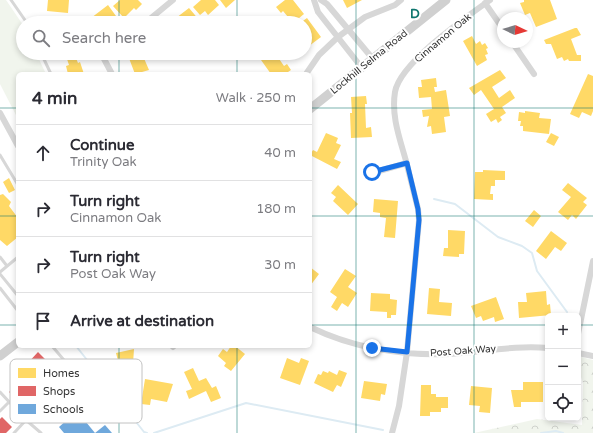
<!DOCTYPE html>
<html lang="en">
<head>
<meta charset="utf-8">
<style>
	:root { --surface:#fff; --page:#f2f2f3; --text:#2b2b33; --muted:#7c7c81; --line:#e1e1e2 }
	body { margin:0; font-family:"Varela Round",sans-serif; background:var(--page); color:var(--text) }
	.controls { position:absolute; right:12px; bottom:12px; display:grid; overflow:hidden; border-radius:6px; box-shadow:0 2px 6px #0003 }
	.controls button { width:36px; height:36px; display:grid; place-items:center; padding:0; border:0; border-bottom:1px solid var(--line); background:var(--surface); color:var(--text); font:20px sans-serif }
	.compass { position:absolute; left:497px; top:12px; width:36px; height:36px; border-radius:50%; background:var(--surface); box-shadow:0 2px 6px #0003; rotate:94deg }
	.stop { position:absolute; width:12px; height:12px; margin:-9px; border:3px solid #1a73e8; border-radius:50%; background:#fff }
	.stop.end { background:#1a73e8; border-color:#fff; box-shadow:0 1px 4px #0008 }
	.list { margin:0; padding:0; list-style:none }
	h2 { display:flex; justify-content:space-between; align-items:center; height:52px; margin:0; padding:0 16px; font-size:17px }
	h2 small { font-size:13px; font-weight:400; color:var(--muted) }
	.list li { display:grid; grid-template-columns:26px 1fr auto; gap:12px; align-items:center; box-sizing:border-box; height:56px; padding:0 16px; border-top:1px solid var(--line) }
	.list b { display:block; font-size:15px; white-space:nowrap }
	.list p { margin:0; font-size:13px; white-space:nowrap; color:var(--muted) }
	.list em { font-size:13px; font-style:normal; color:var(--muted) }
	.icon { flex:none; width:22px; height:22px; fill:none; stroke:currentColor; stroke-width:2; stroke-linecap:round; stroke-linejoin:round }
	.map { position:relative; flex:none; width:593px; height:433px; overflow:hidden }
	.search { position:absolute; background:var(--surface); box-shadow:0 2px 6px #0003; left:16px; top:16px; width:296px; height:44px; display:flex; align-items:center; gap:10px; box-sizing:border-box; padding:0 14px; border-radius:22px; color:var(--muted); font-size:15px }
	.panel { position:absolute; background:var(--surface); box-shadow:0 2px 6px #0003; left:16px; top:72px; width:296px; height:276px; border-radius:6px }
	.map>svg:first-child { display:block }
	.grass { fill:#f1f5ed }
	.forest { fill:url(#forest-crowns) }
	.homes { fill:#ffd966 }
	.shops { fill:#e06666 }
	.schools { fill:#6fa8dc }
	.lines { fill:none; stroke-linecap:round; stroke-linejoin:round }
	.stream { stroke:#ddebf3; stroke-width:2 }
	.lane { stroke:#d7d7d7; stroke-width:3 }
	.street { stroke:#d7d7d7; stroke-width:6 }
	.secondary { stroke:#d0d0d0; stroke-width:9 }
	.route { stroke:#1a73e8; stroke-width:5 }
	.grid { fill:none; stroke:#0f766e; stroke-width:1; stroke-opacity:0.55 }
	.labels { text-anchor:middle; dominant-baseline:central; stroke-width:4; stroke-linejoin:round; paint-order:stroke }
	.street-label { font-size:10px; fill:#333; stroke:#fff }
	.key { fill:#fff; stroke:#c2c2c2; stroke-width:1 }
	.key-label { font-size:11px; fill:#333 }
	.grid-label { font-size:13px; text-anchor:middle; font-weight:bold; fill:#0f766e; stroke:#fff; stroke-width:4; stroke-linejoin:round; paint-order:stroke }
</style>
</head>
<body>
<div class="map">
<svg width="593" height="433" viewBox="0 0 593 433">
	<defs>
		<pattern id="forest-crowns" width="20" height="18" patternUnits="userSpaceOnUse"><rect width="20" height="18" fill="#f1f5ed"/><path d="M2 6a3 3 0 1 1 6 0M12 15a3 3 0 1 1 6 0" fill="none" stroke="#cfd2cc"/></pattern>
	</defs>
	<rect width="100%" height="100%" fill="#fff"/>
	<path class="grass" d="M 0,0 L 6,0 L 23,25 L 23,53 L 36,53 L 46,74 L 18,74 L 18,119 L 0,84 Z"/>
	<path class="forest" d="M 578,356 L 593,360 L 593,433 L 474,433 L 537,419 L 582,425 L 583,383 L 578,368 Z"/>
	<path class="homes" d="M 48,0 L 69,0 L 68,13 L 47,11 Z
		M 120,0 L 138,0 L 142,4 L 136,10 L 134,8 L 124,18 L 113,6 Z
		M 201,0 L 215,0 L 219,5 L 208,15 L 205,11 L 200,15 L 193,7 Z
		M 220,0 L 235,0 L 226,8 Z
		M 285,0 L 293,0 L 304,14 L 293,23 L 283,11 L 281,13 L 276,7 Z
		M 343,0 L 362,0 L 347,8 Z
		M 524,0 L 550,0 L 557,19 L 536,27 L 530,13 L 525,15 L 520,3 L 524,2 Z
		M 108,5 L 116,16 L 106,23 L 94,23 L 91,18 Z
		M 189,8 L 200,21 L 198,23 L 180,23 L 176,18 Z
		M 307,18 L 321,37 L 305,49 L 305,23 L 300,23 Z
		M 575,28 L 577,28 L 581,35 L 571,39 L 577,55 L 581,55 L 581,61 L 569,61 L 568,59 L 564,61 L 562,57 L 557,59 L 551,44 L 546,44 L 544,40 Z
		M 472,36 L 476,44 L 480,41 L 482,45 L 485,43 L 488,48 L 486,49 L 488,54 L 485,55 L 487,60 L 477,66 L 463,41 Z
		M 74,53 L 78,63 L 80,62 L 84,74 L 68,74 L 66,66 L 69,65 L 66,56 Z
		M 127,53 L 146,53 L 147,55 L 143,56 L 149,70 L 135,74 Z
		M 210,53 L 231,53 L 212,58 Z
		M 270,53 L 275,53 L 284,66 L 287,64 L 291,70 L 285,74 L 271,74 L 261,60 Z
		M 500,70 L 506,78 L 492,87 L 499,98 L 510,90 L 515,98 L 502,107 L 506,113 L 500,117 L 502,120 L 498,123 L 496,119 L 491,122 L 486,114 L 494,109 L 481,90 L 474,95 L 469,88 Z
		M 588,74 L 593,76 L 593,111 L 591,116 L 582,112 L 579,118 L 570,114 Z
		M 436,78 L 437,87 L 434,87 L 435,92 L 446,90 L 450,116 L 444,117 L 446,132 L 432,134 L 431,126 L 427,127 L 429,116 L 423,117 L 422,110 L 432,109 L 431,97 L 419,98 L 418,87 L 422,87 L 421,80 Z
		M 366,96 L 367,104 L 365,104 L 366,128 L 371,127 L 372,137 L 351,138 L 350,113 L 352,113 L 351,97 Z
		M 525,111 L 540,113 L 539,118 L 551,119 L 549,134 L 523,131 L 523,126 L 520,126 L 521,121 L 518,121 L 519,112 L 525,113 Z
		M 326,133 L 338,138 L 336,143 L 341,145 L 334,159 L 341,162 L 337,169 L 310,155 L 313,150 L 317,152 Z
		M 551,133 L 559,137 L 554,146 L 546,142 Z
		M 483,170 L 505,171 L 505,180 L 495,180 L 495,186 L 491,186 L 490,194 L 493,194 L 493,200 L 474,199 L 475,172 L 483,172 Z
		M 9,178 L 15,190 L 9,193 L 3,182 Z
		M 568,183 L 587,198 L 583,202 L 587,205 L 576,219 L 572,215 L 568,220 L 558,212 L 571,197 L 562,190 Z
		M 338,185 L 358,204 L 348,215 L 333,201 L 336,197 L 331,193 Z
		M 3,194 L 11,202 L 9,206 L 18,218 L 18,237 L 7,246 L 0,240 L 0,195 Z
		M 374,199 L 398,201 L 395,238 L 384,237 L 386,218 L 380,217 L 380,213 L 373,212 Z
		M 534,210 L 541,216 L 533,227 L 525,221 Z
		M 448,230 L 465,231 L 464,254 L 459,254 L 459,257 L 443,256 L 444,248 L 448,248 Z
		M 551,231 L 567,243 L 561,251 L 555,247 L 546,259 L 536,251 Z
		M 310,267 L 319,274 L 310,286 Z
		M 345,269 L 356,276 L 348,287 L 357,293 L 348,307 L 342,303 L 337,311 L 331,307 L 337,297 L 330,292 Z
		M 429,288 L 440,289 L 439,302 L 452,303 L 451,316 L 427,314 Z
		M 546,291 L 547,305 L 550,304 L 551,315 L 519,318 L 518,302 L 527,302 L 526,293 Z
		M 371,293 L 390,294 L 390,299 L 397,300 L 396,315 L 391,315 L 391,318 L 387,318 L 387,312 L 370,311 Z
		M 496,297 L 504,319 L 495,322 L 494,317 L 483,321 L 481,316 L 476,318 L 471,306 Z
		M 231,346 L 235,346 L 245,354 L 231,371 L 224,366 L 226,363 L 218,356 L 223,349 L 227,352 Z
		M 134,349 L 133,364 L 137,363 L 139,373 L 122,377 L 116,353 Z
		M 287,358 L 299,363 L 301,358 L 309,361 L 300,385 L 280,378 Z
		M 193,368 L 199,381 L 206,378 L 212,388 L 216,386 L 221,398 L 211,402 L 206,391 L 189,399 L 186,391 L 192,389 L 184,372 Z
		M 339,370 L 347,373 L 341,387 L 337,385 L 333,392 L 314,383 L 318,374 L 321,375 L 323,371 L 328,373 L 329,371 L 337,375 Z
		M 145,379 L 173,384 L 167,402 L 151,399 L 150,405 L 141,404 Z
		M 364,381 L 387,384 L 385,395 L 381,394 L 380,401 L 361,398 Z
		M 523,382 L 543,382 L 543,402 L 521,402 L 521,407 L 514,407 L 511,390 L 523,390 Z
		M 421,385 L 431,385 L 431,394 L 436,394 L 436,397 L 448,397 L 448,408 L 441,408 L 441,412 L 430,412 L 430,416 L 420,416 Z
		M 471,386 L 492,388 L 490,413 L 479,412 L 480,406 L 469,405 Z"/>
	<path class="shops" d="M 38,352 L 53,367 L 39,382 L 43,386 L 24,406 L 9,392 L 16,385 L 12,380 Z
		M 2,417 L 12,427 L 6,433 L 0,433 L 0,419 Z"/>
	<path class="schools" d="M 86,403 L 96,414 L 86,422 L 95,433 L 64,433 L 59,427 Z
		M 105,425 L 112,433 L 95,433 Z"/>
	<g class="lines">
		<path class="stream" d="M 434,199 L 455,204 L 498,237 L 522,246 L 532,253 L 537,271 L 567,312
			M 76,346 L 144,432 L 147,433
			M 154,433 L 246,403 L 383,430
			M 541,433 L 556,431 L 563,433"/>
		<path class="lane" d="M 11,0 L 27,23
			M 41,53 L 51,74
			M 0,155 L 18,185
			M 0,257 L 7,266
			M 0,272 L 18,257
			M 0,274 L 18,296
			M 0,288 L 18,311
			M 0,392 L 26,420 L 14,433
			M 0,411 L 9,402
			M 41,433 L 26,420 L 69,375 L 69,366 L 52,346"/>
		<path class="street" d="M 314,0 L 318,12 L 362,68
			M 321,0 L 327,4 L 373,59
			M 485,3 L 503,29
			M 145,23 L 173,0
			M 512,42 L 534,74
			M 108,53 L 103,57 L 112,74
			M 306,74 L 319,55 L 338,37 L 365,17 L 395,5 L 401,0
			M 0,113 L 18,146
			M 372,173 L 407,163
			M 310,327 C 353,348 403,356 450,354 C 483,352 515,345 548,348
			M 578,334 L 593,261
			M 173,347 L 174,346
			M 578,353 L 593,356
			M 392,433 L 399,406 L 407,352 L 419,220 L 418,209 C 414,193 410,177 406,161 C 400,139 391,116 395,92 C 400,63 465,18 490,0"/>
		<path class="secondary" d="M 310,109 L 446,0
			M 0,356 L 18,342"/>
	</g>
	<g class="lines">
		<path class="route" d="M 372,172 L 407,163 L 418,209 L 419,220 L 407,352 L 372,348"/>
	</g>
	<path class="grid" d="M 119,0 L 119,23M 237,0 L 237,23M 356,0 L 356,433M 474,0 L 474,433M 119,53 L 119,74M 237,53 L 237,74M 0,108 L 18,108M 310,108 L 593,108M 0,216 L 18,216M 310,216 L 593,216M 0,325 L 18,325M 310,325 L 548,325M 578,325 L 593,325M 119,346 L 119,433M 237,346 L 237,433"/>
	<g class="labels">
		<g class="street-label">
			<text transform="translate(443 38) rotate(-40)">Cinnamon Oak</text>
			<text transform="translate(369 62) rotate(-39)">Lockhill Selma Road</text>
			<text transform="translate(463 351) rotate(-4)">Post Oak Way</text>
		</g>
	</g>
	<rect x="10" y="359" width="132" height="64" rx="6" class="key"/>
	<rect x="18" y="368" width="18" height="10" fill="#ffd966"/>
	<rect x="18" y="386" width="18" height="10" fill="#e06666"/>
	<rect x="18" y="404" width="18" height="10" fill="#6fa8dc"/>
	<g class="key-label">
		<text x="43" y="377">Homes</text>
		<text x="43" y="395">Shops</text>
		<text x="43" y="413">Schools</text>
	</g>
	<g class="grid-label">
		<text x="415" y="18">D</text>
	</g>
</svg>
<div class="controls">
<button>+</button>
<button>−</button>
<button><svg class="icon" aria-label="locate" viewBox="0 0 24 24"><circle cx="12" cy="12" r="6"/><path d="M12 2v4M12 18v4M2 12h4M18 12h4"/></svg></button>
</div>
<svg class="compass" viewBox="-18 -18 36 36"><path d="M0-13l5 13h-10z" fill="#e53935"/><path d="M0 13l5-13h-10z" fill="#7c7c81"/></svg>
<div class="stop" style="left:372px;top:172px"></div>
<div class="stop end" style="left:372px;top:348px"></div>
<div class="search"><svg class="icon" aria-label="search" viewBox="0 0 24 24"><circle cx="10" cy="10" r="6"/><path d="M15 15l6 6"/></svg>Search here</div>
<section class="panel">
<h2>4 min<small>Walk · 250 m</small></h2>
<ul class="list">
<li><svg class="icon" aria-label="ahead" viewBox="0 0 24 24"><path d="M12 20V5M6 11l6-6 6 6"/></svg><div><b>Continue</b><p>Trinity Oak</p></div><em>40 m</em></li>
<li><svg class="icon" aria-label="right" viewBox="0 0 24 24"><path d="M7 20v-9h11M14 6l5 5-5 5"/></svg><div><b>Turn right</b><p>Cinnamon Oak</p></div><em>180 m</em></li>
<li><svg class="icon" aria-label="right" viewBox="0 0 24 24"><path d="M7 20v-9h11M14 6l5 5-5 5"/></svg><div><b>Turn right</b><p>Post Oak Way</p></div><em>30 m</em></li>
<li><svg class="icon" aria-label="arrive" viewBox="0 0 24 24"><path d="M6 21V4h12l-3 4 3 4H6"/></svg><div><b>Arrive at destination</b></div></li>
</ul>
</section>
</div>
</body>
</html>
